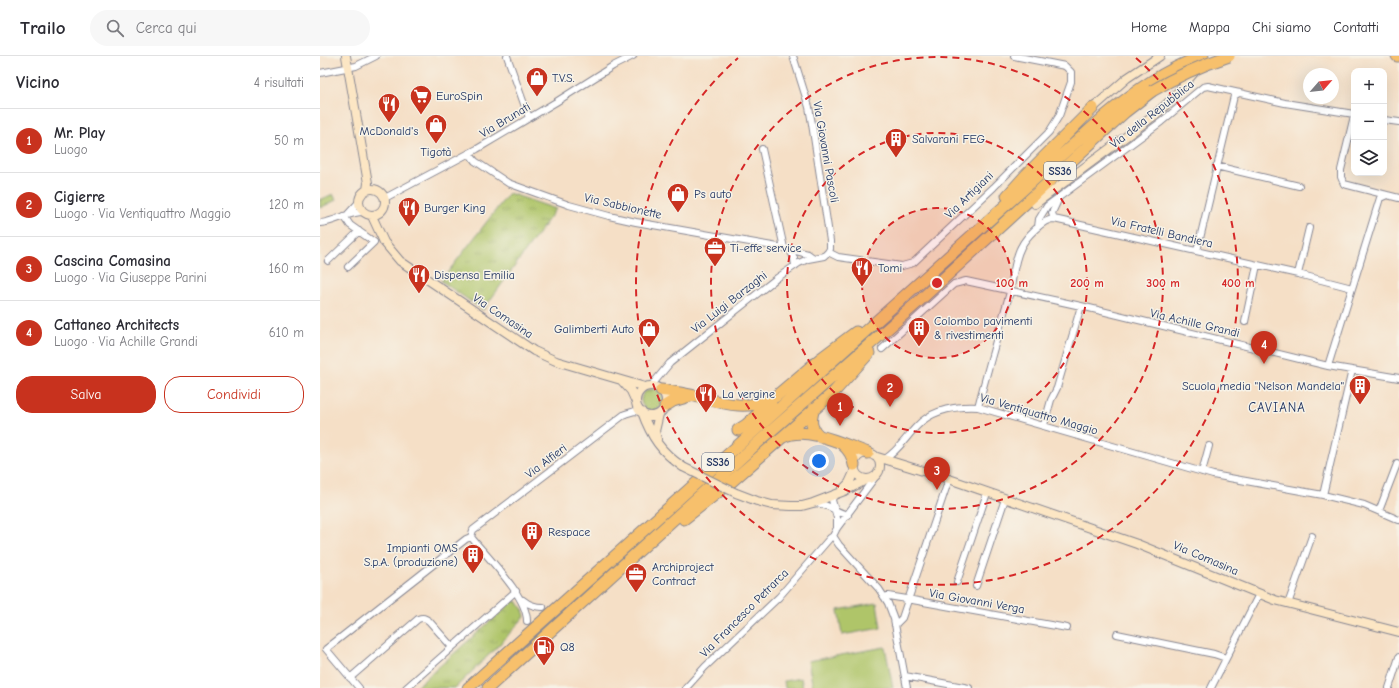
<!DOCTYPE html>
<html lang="it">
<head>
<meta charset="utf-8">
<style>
	:root { --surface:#fff; --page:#f7f7f7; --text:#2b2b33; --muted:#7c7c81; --line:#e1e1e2; --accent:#c8321e }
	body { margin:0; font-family:"Comic Neue",sans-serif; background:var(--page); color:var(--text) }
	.controls { position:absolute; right:12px; top:12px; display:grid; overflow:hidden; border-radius:8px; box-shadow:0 4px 16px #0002 }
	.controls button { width:36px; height:36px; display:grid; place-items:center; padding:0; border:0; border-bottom:1px solid var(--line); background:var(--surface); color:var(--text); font:20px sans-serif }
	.compass { position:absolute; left:983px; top:12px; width:36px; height:36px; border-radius:50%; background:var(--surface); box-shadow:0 4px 16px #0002; rotate:62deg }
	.you { position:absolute; left:499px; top:405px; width:14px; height:14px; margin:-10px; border:3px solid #fff; border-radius:50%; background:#1a73e8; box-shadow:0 0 0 6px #1a73e833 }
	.badge { display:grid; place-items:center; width:26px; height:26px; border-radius:50%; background:var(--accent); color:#fff; font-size:13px; font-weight:700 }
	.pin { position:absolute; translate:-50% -33px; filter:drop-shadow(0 1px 2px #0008) }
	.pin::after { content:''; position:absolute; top:21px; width:14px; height:12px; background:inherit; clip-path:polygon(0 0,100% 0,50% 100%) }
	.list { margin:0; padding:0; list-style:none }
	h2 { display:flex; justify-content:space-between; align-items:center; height:52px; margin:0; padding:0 16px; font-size:17px }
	h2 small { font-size:13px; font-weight:400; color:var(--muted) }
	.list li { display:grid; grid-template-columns:26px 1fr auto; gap:12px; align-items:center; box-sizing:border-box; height:64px; padding:0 16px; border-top:1px solid var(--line) }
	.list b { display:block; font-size:15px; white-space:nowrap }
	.list p { margin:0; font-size:13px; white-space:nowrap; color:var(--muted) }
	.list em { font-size:13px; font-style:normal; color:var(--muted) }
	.actions { display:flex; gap:8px; padding:12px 16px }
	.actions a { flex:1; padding:9px 0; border:1px solid var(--accent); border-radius:16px; text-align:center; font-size:14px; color:var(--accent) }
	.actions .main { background:var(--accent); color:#fff }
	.icon { flex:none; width:22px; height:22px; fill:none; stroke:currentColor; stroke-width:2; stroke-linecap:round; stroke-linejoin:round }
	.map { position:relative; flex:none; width:1079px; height:632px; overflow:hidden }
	header { display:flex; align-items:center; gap:24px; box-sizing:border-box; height:56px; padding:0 20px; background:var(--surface); border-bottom:1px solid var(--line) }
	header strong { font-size:19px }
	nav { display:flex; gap:22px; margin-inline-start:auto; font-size:14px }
	.search { width:280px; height:36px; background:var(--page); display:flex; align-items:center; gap:10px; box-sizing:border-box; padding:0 14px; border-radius:22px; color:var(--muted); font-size:15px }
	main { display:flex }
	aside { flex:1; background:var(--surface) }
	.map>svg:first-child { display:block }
	.grass { fill:url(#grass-tufts); stroke:#657a64 }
	.garden { fill:#afc569; stroke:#657a64 }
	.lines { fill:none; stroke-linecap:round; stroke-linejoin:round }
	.street-casing { stroke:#888792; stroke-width:8 }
	.secondary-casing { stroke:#888792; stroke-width:10 }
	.highway-casing { stroke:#888792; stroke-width:13 }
	.street { stroke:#fff; stroke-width:6 }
	.secondary { stroke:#fce6c4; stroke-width:8 }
	.highway { stroke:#f7c06c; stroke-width:11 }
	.secondary-bridge-casing { stroke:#888792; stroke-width:10; stroke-linecap:butt }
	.highway-bridge-casing { stroke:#888792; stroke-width:13; stroke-linecap:butt }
	.secondary-bridge { stroke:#fce6c4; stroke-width:8 }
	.highway-bridge { stroke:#f7c06c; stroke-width:11 }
	.ring { fill:none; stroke:#d62828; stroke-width:2; stroke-dasharray:7 5 }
	.labels { text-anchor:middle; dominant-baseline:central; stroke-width:3; stroke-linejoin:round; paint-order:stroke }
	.shield { fill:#f7f3e8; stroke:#5d6a87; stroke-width:1 }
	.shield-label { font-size:11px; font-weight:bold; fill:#1b2f5e }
	.poi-label { font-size:12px; fill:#1b2f5e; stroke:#f7f3e8; text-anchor:start }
	.street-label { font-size:12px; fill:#1b2f5e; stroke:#f7f3e8 }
	.neighbourhood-label { font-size:13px; letter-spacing:1px; fill:#1b2f5e; stroke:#f7f3e8 }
	.centre { fill:#d62828; stroke:#f7f3e8; stroke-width:2 }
	.ring-label { font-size:12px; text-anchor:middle; font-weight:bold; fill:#d62828; stroke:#f7f3e8; stroke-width:3; stroke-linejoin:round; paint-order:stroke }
</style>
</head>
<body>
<header>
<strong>Trailo</strong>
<div class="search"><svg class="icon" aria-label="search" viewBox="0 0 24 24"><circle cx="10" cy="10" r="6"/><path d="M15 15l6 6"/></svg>Cerca qui</div>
<nav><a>Home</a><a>Mappa</a><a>Chi siamo</a><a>Contatti</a></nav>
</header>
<main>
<aside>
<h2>Vicino<small>4 risultati</small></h2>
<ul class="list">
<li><span class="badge">1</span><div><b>Mr. Play</b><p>Luogo</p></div><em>50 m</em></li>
<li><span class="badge">2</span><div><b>Cigierre</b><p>Luogo · Via Ventiquattro Maggio</p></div><em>120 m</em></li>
<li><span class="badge">3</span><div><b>Cascina Comasina</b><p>Luogo · Via Giuseppe Parini</p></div><em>160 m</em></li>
<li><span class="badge">4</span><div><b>Cattaneo Architects</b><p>Luogo · Via Achille Grandi</p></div><em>610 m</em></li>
</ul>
<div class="actions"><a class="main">Salva</a><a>Condividi</a></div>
</aside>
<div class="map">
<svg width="1079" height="632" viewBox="0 0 1079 632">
	<defs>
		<pattern id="grass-tufts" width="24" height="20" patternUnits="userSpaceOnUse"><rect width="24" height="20" fill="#afc569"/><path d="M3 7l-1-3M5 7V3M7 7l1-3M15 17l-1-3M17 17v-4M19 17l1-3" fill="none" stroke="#8ea05a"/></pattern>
	</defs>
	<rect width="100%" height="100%" fill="#f7f3e8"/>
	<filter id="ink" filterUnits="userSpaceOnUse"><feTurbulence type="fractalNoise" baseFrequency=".025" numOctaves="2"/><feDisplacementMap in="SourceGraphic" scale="8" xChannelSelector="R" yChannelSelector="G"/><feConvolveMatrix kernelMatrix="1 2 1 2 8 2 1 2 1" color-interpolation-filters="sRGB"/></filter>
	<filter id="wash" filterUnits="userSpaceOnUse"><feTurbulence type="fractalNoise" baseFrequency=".012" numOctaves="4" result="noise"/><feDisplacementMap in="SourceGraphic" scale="16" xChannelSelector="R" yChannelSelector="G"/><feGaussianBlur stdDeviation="0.9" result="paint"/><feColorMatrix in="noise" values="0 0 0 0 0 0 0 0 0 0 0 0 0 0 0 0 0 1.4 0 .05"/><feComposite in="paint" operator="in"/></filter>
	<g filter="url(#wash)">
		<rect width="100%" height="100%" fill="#f5dfc6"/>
		<path class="grass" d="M 189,137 L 236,153 L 163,254 L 121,225 Z
			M321 344a11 11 0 1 1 22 0a11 11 0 1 1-22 0Z
			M 193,545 L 197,545 L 203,554 L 205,560 L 182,586 L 135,632 L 95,632 Z"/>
		<path class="garden" d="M 13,138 L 16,144 L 0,152 L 0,144 Z
			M 557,547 L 561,572 L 522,579 L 518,554 Z
			M 565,591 L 573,632 L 493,632 L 488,605 Z
			M 481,622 L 483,632 L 465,632 L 464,625 Z"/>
	</g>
	<g filter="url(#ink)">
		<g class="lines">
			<g class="street-casing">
				<path id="street" d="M 187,0 L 209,62
					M 473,0 L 489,51 L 492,68 L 510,185 L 510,193 L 508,196
					M 0,17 L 36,10 L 56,0
					M 1034,60 L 1021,114 L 1021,121 L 1024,128 L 1067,139
					M 1064,64 L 1079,66
					M 442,93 L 464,192
					M 149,97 L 155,105 L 188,127 L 249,149 L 289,160 L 316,166 L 464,192 L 488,198 L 492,201
					M 896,110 L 979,130
					M 65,142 L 157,93 L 236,46 L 293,10 L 313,0
					M 28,158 L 39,146
					M 24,160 L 30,169 L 54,186 L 28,211
					M 734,163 L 732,157 L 738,144
					M 0,167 C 15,166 28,156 44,156
					M 718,171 L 719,163 L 727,150 L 841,66 L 883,31 L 888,30 L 965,47 L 1034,58
					M 470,194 L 474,202 L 475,210
					M 877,195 L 914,40 L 919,37
					M 508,196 L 518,201 L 582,210 L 593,207 L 674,131 L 729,76 L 739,60 L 751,26 L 751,16 L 745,10 L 694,0
					M 8,205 L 39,175
					M 978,218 L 989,172
					M 925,266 L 937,209
					M 562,293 L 626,235 L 634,228 L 646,225 L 761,250 L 1008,310 L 1079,322
					M 1008,310 L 1060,142 L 1067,139 L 1079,142
					M 331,330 L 350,307 L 457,222 L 479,207 L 488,203 L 504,200 L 508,196
					M 658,351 C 668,312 679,274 690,236 C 693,222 694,204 701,191 C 706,181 723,163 734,163 L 978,218 L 1032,232
					M 724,369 L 731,344 L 737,332 L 761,250
					M 565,403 C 579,394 586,381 597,370 C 613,353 636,350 658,351 L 893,419 L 1003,439 L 1044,449 L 1079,464
					M 882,416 L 889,390
					M 556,420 L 517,472 L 513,480 L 519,489 L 559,533 L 568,547 L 574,563 L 587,632
					M 514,438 L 512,444 L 517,462 L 517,472
					M 1003,439 L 1032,314
					M 494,447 C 511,448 514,456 528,459
					M 1059,455 L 1077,408
					M 151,481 L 153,474 L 305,358 L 315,355 L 322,356
					M 151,481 C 167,501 207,540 207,565
					M 637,526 L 667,437
					M 656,530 L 685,443
					M 564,541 L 568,540 L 587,543 L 747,572
					M 203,544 C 209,549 215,551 223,551
					M 968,548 L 992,480
					M 575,569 L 582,562 L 629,423
					M 797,578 L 894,598 L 906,602
					M 585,620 L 649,632
					M 30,622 L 98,563 C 103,561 105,562 109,565 L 132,591
					M 39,632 L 6,593 L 146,483 L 151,481
					M 86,632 L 196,535
					M 366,632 L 385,611 L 459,541 L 510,482 L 513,480
					M 891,632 L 939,538
					M 1069,632 L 1079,601"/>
			</g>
			<g class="secondary-casing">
				<path id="secondary" d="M 26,0 L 48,127 L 47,134
					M 773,52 L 807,22 L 840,0
					M39 146a13 13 0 1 1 26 0a13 13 0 1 1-26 0Z
					M 715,148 L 835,59 L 851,44 L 878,12
					M 52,160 L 64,186 L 80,205 L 214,295 L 236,305 L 325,331
					M 302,325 L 311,335 L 316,346
					M316 345a15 15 0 1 1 30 0a15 15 0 1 1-30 0Z
					M 322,356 C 331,381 341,396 363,411
					M 337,383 L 335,375 L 339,358
					M534 410a13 13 0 1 1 26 0a13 13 0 1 1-26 0Z
					M 554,400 L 629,423 L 817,488 L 955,544 L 1079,576
					M 522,434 L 529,427 L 535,414
					M 416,437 L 437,445 L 452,449 L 471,450 L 482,450 L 493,447 L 527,434 L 548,423"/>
			</g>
			<g class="highway-casing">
				<path id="highway" d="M 1077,0 L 1079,0
					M 687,140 L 705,120 L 773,52
					M 341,334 C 352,336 364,337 375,340 C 402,347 428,356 455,341 L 500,303 L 536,276
					M 345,350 L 353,345 L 370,340
					M 494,352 C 490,365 490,373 501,381
					M 418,374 L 426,369 L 451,346
					M 463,381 C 486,369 525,389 548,397
					M 522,388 C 528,393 533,400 534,409
					M 364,463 L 411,426 L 514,336 L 549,297
					M 148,632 L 785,60 C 815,35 846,13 883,0
					M 168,632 L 443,382 L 598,246 L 805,56 L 832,35"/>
			</g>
			<use href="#street" class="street"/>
			<use href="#secondary" class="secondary"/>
			<use href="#highway" class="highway"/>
			<g class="secondary-bridge-casing">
				<path id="secondary-bridge" d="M 363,411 L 416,437"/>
			</g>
			<g class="highway-bridge-casing">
				<path id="highway-bridge" d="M 832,35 C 857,20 882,9 909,0"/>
			</g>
			<use href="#secondary-bridge" class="secondary-bridge"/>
			<use href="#highway-bridge" class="highway-bridge"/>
		</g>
	</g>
	<circle cx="617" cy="227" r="75" fill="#d62828" fill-opacity=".12"/>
	<g class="ring">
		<circle cx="617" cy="227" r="75"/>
		<circle cx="617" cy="227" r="150"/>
		<circle cx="617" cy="227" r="226"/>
		<path d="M816 2A301 301 0 1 1 418 2"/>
	</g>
	<defs>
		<g id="shop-pin" transform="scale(1.15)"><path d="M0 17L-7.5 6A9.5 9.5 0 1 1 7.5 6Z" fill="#c8321e" stroke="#f7f3e8"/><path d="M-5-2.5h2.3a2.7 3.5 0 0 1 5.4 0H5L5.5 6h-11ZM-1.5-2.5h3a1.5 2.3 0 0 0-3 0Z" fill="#fff"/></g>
		<g id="supermarket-pin" transform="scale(1.15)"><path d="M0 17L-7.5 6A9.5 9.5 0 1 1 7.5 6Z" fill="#c8321e" stroke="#f7f3e8"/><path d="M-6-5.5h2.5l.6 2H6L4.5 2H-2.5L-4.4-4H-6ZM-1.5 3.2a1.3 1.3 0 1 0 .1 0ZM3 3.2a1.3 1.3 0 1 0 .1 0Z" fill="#fff"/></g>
		<g id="restaurant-pin" transform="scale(1.15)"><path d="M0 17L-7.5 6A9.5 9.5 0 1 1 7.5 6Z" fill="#c8321e" stroke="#f7f3e8"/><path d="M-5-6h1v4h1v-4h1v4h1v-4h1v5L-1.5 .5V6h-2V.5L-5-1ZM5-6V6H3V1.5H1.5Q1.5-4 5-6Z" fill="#fff"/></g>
		<g id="building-pin" transform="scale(1.15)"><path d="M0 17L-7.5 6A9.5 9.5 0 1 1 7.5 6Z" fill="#c8321e" stroke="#f7f3e8"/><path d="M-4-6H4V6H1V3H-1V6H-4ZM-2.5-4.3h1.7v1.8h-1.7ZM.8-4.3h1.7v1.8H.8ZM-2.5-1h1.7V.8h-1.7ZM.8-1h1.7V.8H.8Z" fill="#fff"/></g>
		<g id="office-pin" transform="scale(1.15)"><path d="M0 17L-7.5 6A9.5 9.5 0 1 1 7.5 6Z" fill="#c8321e" stroke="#f7f3e8"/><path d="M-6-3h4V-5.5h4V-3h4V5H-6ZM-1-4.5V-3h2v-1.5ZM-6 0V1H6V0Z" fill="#fff"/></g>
		<g id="fuel-pin" transform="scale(1.15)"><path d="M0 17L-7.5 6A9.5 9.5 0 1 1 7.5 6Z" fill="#c8321e" stroke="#f7f3e8"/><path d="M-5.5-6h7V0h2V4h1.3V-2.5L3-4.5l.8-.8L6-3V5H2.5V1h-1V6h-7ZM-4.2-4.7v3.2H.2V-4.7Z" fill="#fff"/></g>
	</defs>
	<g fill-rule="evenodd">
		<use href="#shop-pin" x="217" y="22"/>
		<use href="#supermarket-pin" x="101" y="40"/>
		<use href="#restaurant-pin" x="69" y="48"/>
		<use href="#shop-pin" x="116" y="69"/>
		<use href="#building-pin" x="576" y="83"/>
		<use href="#shop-pin" x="358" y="138"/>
		<use href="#restaurant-pin" x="89" y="152"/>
		<use href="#office-pin" x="395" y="192"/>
		<use href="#restaurant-pin" x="542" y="212"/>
		<use href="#restaurant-pin" x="99" y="219"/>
		<use href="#building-pin" x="599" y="272"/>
		<use href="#shop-pin" x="329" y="273"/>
		<use href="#building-pin" x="1040" y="330"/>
		<use href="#restaurant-pin" x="386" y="338"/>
		<use href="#building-pin" x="212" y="476"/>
		<use href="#building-pin" x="153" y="499"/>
		<use href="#office-pin" x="316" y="518"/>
		<use href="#fuel-pin" x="224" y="591"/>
	</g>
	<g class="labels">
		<g class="shield">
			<rect x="724" y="106" width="32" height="18" rx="3"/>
			<rect x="382" y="397" width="32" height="18" rx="3"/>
		</g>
		<g class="shield-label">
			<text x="740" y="115">SS36</text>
			<text x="398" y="406">SS36</text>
		</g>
		<g class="poi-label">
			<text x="232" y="22">T.V.S.</text>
			<text x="116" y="40">EuroSpin</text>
			<text x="69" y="75" text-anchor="middle">McDonald's</text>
			<text x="592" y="83">Salvarani FEG</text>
			<text x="116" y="96" text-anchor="middle">Tigotà</text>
			<text x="374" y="138">Ps auto</text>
			<text x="104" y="152">Burger King</text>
			<text x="410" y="192">Ti-effe service</text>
			<text x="558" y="212">Tomi</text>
			<text x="114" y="219">Dispensa Emilia</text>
			<text x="614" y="265">Colombo pavimenti<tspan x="614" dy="14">&amp; rivestimenti</tspan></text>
			<text x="314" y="273" text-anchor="end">Galimberti Auto</text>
			<text x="1024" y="330" text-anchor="end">Scuola media "Nelson Mandela"</text>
			<text x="402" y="338">La vergine</text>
			<text x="228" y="476">Respace</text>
			<text x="138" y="492" text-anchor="end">Impianti OMS<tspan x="138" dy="14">S.p.A. (produzione)</tspan></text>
			<text x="332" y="511">Archiproject<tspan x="332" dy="14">Contract</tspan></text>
			<text x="240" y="591">Q8</text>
		</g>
		<g class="street-label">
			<text transform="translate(832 58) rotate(-38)">Via della Repubblica</text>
			<text transform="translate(185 64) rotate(-31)">Via Brunati</text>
			<text transform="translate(506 96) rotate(80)">Via Giovanni Pascoli</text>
			<text transform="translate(649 139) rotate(-44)">Via Artigiani</text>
			<text transform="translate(303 150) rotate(13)">Via Sabbionette</text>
			<text transform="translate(842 176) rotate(13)">Via Fratelli Bandiera</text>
			<text transform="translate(409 246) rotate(-38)">Via Luigi Barzaghi</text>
			<text transform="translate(183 260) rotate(34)">Via Comasina</text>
			<text transform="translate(875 267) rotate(13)">Via Achille Grandi</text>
			<text transform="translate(719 358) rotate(16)">Via Ventiquattro Maggio</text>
			<text transform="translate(226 405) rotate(-37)">Via Alfieri</text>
			<text transform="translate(886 502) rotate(23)">Via Comasina</text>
			<text transform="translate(657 545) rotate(10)">Via Giovanni Verga</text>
			<text transform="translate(424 557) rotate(-45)">Via Francesco Petrarca</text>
		</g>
		<g class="neighbourhood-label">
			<text x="957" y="351">CAVIANA</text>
		</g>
	</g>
	<circle cx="617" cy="227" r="6" class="centre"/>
	<g class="ring-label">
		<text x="692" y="231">100 m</text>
		<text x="767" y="231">200 m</text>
		<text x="843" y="231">300 m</text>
		<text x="918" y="231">400 m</text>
	</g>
</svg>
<div class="controls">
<button>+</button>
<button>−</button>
<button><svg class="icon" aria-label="layers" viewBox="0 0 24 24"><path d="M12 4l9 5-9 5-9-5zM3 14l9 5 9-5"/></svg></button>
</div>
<svg class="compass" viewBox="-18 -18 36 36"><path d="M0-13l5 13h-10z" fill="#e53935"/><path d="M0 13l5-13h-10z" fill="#7c7c81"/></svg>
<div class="you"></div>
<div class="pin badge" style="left:520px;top:370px">1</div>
<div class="pin badge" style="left:570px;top:351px">2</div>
<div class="pin badge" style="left:617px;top:434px">3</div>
<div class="pin badge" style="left:944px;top:308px">4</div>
</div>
</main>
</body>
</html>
